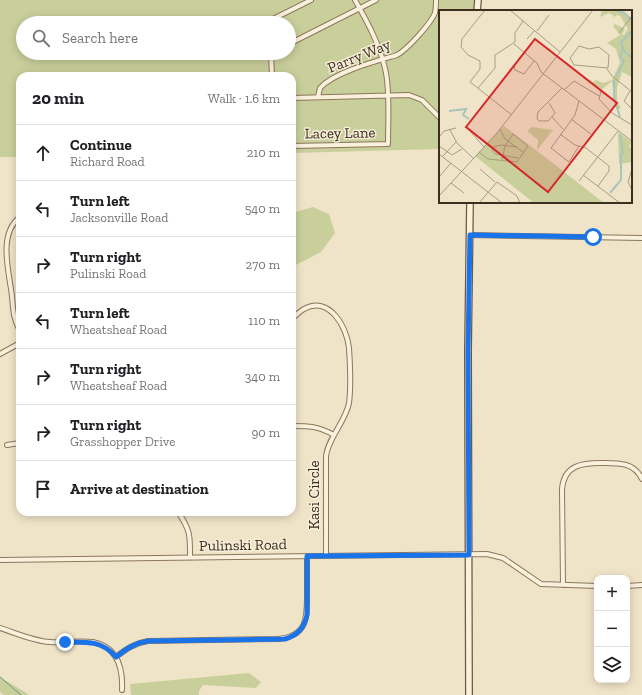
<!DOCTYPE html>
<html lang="en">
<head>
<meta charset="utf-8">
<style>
	:root { --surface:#fff; --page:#f2f2f2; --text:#202124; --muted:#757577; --line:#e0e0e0 }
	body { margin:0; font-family:"Zilla Slab",serif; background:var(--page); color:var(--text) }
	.controls { position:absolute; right:12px; bottom:12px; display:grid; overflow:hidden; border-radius:8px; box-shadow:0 2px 10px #0003 }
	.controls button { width:36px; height:36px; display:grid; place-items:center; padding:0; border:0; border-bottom:1px solid var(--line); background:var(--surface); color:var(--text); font:20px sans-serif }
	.stop { position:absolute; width:12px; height:12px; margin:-9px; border:3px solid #1a73e8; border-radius:50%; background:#fff }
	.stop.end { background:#1a73e8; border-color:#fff; box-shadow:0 1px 4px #0008 }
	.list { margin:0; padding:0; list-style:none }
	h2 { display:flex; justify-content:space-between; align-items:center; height:52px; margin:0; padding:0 16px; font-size:17px }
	h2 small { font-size:13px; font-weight:400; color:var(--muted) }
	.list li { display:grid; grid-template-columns:26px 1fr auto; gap:12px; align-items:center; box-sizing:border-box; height:56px; padding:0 16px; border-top:1px solid var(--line) }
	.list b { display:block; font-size:15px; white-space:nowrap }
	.list p { margin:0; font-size:13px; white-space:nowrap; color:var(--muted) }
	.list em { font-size:13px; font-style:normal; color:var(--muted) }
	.icon { flex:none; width:22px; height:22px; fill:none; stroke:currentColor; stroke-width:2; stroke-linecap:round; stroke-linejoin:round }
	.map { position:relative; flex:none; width:642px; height:695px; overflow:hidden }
	.search { position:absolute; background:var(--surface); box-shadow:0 2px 10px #0003; left:16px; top:16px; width:280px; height:44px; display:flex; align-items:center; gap:10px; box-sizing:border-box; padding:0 14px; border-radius:22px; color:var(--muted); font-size:15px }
	.panel { position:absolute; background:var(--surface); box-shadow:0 2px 10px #0003; left:16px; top:72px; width:280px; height:444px; border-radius:12px }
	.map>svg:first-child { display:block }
	.green { fill:#c9cf9b; fill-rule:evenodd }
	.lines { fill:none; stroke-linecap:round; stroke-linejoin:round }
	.stream { stroke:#6f938a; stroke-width:1 }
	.street-casing { stroke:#8d765c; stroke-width:6 }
	.secondary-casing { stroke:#6f573f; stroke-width:8 }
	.street { stroke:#faf1dc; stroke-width:4 }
	.secondary { stroke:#faf1dc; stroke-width:5.5 }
	.route { stroke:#1a73e8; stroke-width:5 }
	.labels { text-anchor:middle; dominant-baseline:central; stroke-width:3; stroke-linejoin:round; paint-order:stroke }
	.street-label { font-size:15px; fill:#3d2e20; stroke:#f7eed8 }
	.inset-river { fill:none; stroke:#a9c4bc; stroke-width:2 }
	.inset-road { fill:none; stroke:#a89b85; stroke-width:1 }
	.view { fill:#d62828; fill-opacity:0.15; stroke:#d62828; stroke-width:2 }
	.inset-edge { fill:none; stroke:#3d2e20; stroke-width:2 }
</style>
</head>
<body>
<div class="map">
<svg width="642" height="695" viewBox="0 0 642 695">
	<rect width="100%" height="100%" fill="#f0e4c8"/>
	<path class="green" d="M 0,0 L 478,0 L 477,11 L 440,11 L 440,149 L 292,153 L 292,76 L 20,76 L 20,157 L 0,157 ZM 23,23 L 289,23 L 289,53 L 23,53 Z
		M 313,207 L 329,214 L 335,233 L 321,252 L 292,267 L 292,213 Z
		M 249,673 L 261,682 L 256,688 L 203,685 L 199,691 L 199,695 L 131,695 L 130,684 Z
		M 0,677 L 28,694 L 29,695 L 4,695 L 0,692 Z"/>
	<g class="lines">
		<path class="stream" d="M 0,677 L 21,695"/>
		<g class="street-casing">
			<path id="street" d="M 265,23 L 311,0
				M 289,44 L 376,0
				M 271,53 L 272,76
				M 318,97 L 320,88 C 334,72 377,61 397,55 C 408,49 431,23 435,13 C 436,9 436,4 436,0
				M 292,98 L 409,95 L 422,100 L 440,118
				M 292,146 L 388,144 C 388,122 390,94 386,73 C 381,47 368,23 355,0
				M 20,217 C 0,232 7,264 11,289 C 14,306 11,314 20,331
				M 469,235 L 642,238
				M 292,319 C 296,315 300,311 304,309 C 329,295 347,327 349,348 C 350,363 351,388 349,403 C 346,421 328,438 326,456 L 326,556
				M 0,354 L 20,343
				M 292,426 C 309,426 318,426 334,435
				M 7,445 L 20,443
				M 178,512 C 191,531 190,536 190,558
				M 0,560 L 487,554 L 503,558 L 541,584 L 597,586
				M 563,585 L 562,489 C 564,465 582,463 601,463 C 618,463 634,462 642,479
				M 627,586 L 642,585
				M 0,628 C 16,633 33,641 50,642 C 65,643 79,640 93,642 C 118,647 123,669 122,690
				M 116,657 C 126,649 135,643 148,641 L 278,639 C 309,636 307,616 307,591 C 307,579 307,568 307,556"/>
		</g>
		<g class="secondary-casing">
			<path id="secondary" d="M 477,11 L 478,0
				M 469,695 L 468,351 L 470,202"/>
		</g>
		<use href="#street" class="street"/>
		<use href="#secondary" class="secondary"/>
	</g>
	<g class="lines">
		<path class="route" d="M 65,642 C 85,642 102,640 116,657 C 126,649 135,643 148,641 L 285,639 C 298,635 304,628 307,615 L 307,556 L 469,555 L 468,351 L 470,235 L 593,237"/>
	</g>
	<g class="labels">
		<g class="street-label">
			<text transform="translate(359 56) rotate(-22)">Parry Way</text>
			<text transform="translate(340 133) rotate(-1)">Lacey Lane</text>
			<text transform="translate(314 495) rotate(-90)">Kasi Circle</text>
			<text transform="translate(243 545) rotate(-1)">Pulinski Road</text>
		</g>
	</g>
	<g transform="translate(439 10)">
		<rect width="193" height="193" fill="#f0e4c8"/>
		<path d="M 163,0 L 183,0 L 193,9 L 193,67 L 183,62 L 178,78 L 178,92 L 182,97 L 179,100 L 175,90 L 173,71 L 161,81 L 144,68 L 151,74 L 157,70 L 164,73 L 173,70 L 181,53 L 177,39 L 168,33 L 181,25 L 174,16 L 176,14 L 186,19 L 183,24 L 185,25 L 189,19 L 181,6 L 178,5 L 173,9 L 175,6 L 170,3 L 161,7 ZM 65,116 L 110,150 L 165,193 L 95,193 L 36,146 ZM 93,117 L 114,120 L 98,140 L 99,130 L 88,121 ZM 179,122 L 193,132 L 190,136 L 193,139 L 193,152 L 180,154 Z" fill="#c9cf9b"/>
		<path class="inset-river" d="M 176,0 L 185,3 L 192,9 L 193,13M 193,21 L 182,32 L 185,41 L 193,48M 177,67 L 185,51 L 181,46 L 184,38M 175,70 L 175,88 L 181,107M 10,101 L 27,99 L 24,105 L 30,109M 171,183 L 182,170 L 182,145 L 184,143 L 181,124"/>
		<path class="inset-road" d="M 46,0 L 23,29 L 22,37 L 29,45 L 41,51 L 41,59 L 31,72 L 73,105M 71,0 L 121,42M 98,21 L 110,5M 180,23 L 193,6M 88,29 L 96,20M 75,34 L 98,53 L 102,62 L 193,131M 140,36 L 150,39 L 160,37 L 170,45 L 169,58 L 135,55 L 131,48 ZM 85,43 L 75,56 L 76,60 L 85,64 L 95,51M 168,59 L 173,66 L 193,82M 39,78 L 56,58 L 56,45 L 76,32 L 76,23 L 84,11M 125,80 L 135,71 L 160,86M 162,81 L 160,89 L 173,103 L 193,115M 191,81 L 185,91 L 193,99M 110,93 L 116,103 L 109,111 L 100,111 L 98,108 L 99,102 L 123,78M 113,107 L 124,119M 132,109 L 152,124M 61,119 L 66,129 L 84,142M 11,120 L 18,133 L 34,148M 31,121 L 45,137M 121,124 L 136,135 L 147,138 L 170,156 L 170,161 L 159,176M 0,127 L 5,121 L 17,118M 0,136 L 13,145 L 23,139M 140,136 L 130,152 L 112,138 L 136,105 L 140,91M 78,137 L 62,135 L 55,137 L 53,140 L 56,144 L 79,148M 40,142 L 49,149 L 78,152 L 89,136 L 74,124 L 66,136 L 63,150M 0,144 L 63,193M 4,146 L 17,132M 41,159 L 56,172M 193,159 L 189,172 L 193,180M 144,165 L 181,193M 0,167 L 12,153M 140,171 L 179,121M 12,173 L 25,183M 0,186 L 58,123 L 154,0M 40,193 L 58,172 L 78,186 L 81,193"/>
		<path class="view" d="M 96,29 L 178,93 L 109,182 L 27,117 Z"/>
		<rect width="193" height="193" class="inset-edge"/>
	</g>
</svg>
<div class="controls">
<button>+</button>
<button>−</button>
<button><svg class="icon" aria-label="layers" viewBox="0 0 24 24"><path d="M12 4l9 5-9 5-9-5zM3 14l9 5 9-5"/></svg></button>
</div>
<div class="stop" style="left:593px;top:237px"></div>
<div class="stop end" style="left:65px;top:642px"></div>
<div class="search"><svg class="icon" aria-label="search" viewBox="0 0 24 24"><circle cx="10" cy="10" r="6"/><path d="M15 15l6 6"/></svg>Search here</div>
<section class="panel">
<h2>20 min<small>Walk · 1.6 km</small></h2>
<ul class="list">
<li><svg class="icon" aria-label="ahead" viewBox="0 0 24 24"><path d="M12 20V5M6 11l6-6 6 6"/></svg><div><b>Continue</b><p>Richard Road</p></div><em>210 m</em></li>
<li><svg class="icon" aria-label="left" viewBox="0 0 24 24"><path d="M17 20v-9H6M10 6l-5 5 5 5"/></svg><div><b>Turn left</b><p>Jacksonville Road</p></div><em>540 m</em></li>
<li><svg class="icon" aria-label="right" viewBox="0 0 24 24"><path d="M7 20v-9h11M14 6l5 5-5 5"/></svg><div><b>Turn right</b><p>Pulinski Road</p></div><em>270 m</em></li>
<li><svg class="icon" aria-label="left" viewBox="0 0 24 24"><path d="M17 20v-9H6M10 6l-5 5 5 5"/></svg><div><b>Turn left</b><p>Wheatsheaf Road</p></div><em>110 m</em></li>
<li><svg class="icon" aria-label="right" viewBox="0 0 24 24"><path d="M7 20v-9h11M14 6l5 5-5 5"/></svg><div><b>Turn right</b><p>Wheatsheaf Road</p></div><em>340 m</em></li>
<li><svg class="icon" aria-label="right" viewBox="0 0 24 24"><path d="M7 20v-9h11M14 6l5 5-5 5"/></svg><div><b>Turn right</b><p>Grasshopper Drive</p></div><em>90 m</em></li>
<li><svg class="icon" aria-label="arrive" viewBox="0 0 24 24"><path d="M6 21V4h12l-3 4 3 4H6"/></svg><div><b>Arrive at destination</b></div></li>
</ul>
</section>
</div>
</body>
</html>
